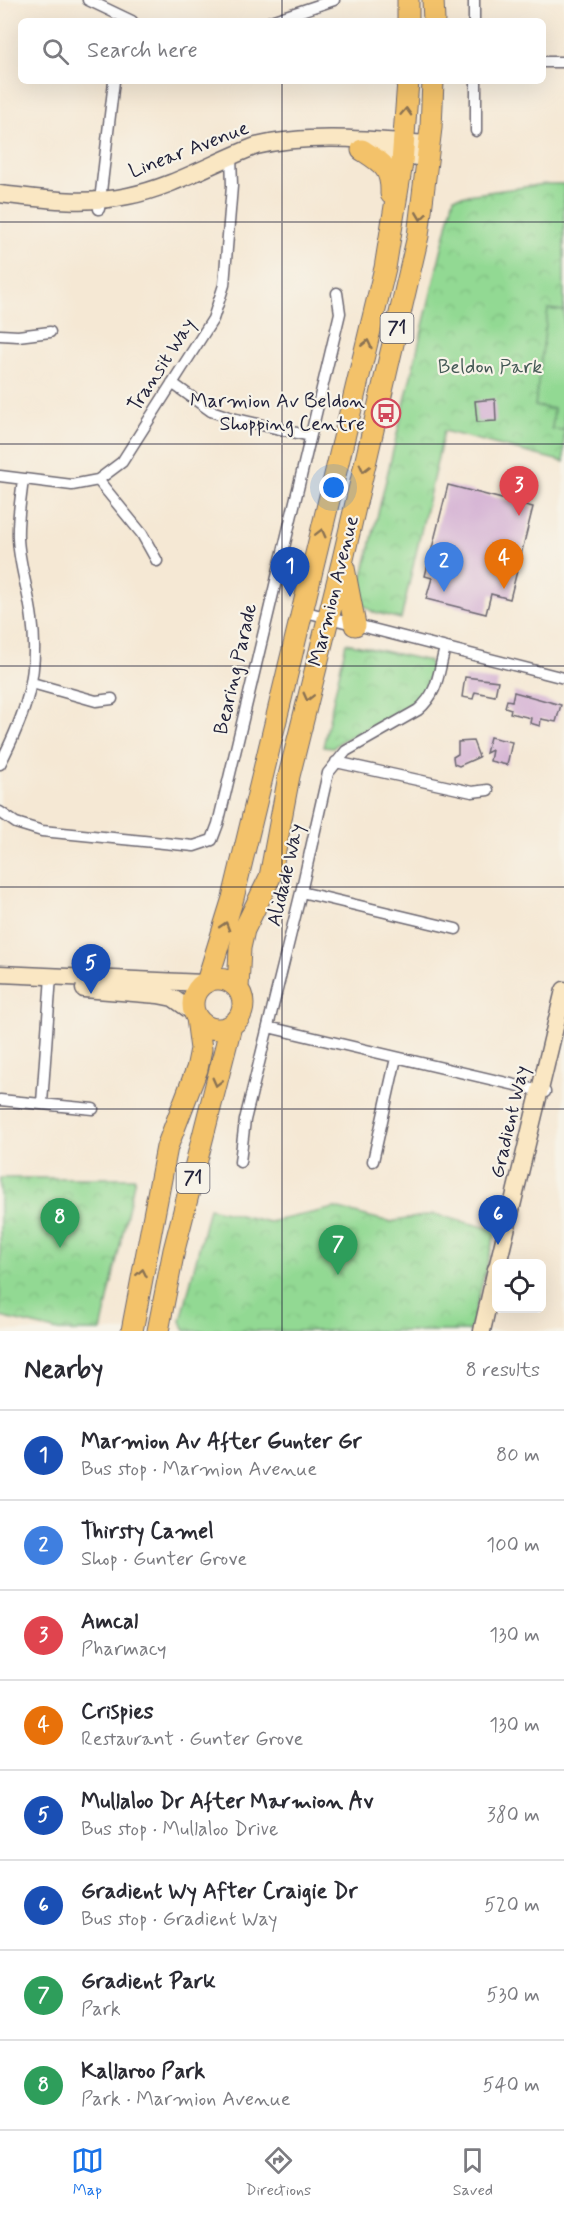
<!DOCTYPE html>
<html lang="en">
<head>
<meta charset="utf-8">
<style>
	:root { --surface:#fff; --page:#f7f7f7; --text:#2b2b33; --muted:#7c7c81; --line:#e1e1e2; --accent:#1a73e8 }
	body { margin:0; font-family:Mynerve,sans-serif; background:var(--page); color:var(--text) }
	.controls { position:absolute; right:18px; bottom:18px; display:grid; overflow:hidden; border-radius:9px; box-shadow:0 6px 24px #0002 }
	.controls button { width:54px; height:54px; display:grid; place-items:center; padding:0; border:0; border-bottom:2px solid var(--line); background:var(--surface); color:var(--text); font:30px sans-serif }
	.you { position:absolute; left:334px; top:488px; width:21px; height:21px; margin:-15px; border:4px solid #fff; border-radius:50%; background:#1a73e8; box-shadow:0 0 0 9px #1a73e833 }
	.badge { display:grid; place-items:center; width:39px; height:39px; border-radius:50%; background:var(--accent); color:#fff; font-size:20px; font-weight:700 }
	.pin { position:absolute; translate:-50% -50px; filter:drop-shadow(0 2px 3px #0008) }
	.pin::after { content:''; position:absolute; top:32px; width:21px; height:18px; background:inherit; clip-path:polygon(0 0,100% 0,50% 100%) }
	.list { margin:0; padding:0; list-style:none }
	h2 { display:flex; justify-content:space-between; align-items:center; height:78px; margin:0; padding:0 24px; font-size:26px }
	h2 small { font-size:20px; font-weight:400; color:var(--muted) }
	.list li { display:grid; grid-template-columns:39px 1fr auto; gap:18px; align-items:center; box-sizing:border-box; height:90px; padding:0 24px; border-top:2px solid var(--line) }
	.list b { display:block; font-size:22px; white-space:nowrap }
	.list p { margin:0; font-size:20px; white-space:nowrap; color:var(--muted) }
	.list em { font-size:20px; font-style:normal; color:var(--muted) }
	.icon { flex:none; width:33px; height:33px; fill:none; stroke:currentColor; stroke-width:2; stroke-linecap:round; stroke-linejoin:round }
	.map { position:relative; flex:none; width:564px; height:1331px; overflow:hidden }
	.search { position:absolute; background:var(--surface); box-shadow:0 6px 24px #0002; left:18px; right:18px; top:18px; height:66px; display:flex; align-items:center; gap:15px; box-sizing:border-box; padding:0 21px; border-radius:9px; color:var(--muted); font-size:22px }
	.sheet { height:798px; background:var(--surface) }
	nav { display:flex; justify-content:space-around; align-items:center; box-sizing:border-box; height:84px; border-top:2px solid var(--line); background:var(--surface); font-size:16px; color:var(--muted) }
	nav a { display:grid; justify-items:center; gap:3px }
	nav .on { color:var(--accent) }
	.map>svg:first-child { display:block }
	.park { fill:url(#park-crowns); stroke:#5a7e67; stroke-width:1.5 }
	.garden { fill:#92d993; stroke:#5a7e67; stroke-width:1.5 }
	.building { fill:#d3afd3 }
	.lines { fill:none; stroke-linecap:round; stroke-linejoin:round }
	.street-casing { stroke:#6c6771; stroke-width:13 }
	.secondary-casing { stroke:#6c6771; stroke-width:19 }
	.highway-casing { stroke:#6c6771; stroke-width:23 }
	.street { stroke:#fff; stroke-width:10 }
	.secondary { stroke:#fae7c3; stroke-width:16 }
	.highway { stroke:#f3c26a; stroke-width:21 }
	.oneway { stroke:#8a7252 }
	.grid { fill:none; stroke:#22223b; stroke-width:1.5; stroke-opacity:0.55 }
	.labels { text-anchor:middle; dominant-baseline:central; stroke-width:4.5; stroke-linejoin:round; paint-order:stroke }
	.shield { fill:#f7f3e8; stroke:#62616f; stroke-width:1.5 }
	.shield-label { font-size:18px; font-weight:bold; fill:#22223b }
	.street-label { font-size:20px; fill:#22223b; stroke:#f7f3e8 }
	.park-label { font-size:20px; fill:#445955; stroke:#f7f3e8 }
	.poi-label { font-size:20px; fill:#22223b; stroke:#f7f3e8; text-anchor:end }
</style>
</head>
<body>
<div class="map">
<svg width="564" height="1331" viewBox="0 0 564 1331">
	<defs>
		<pattern id="park-crowns" width="20" height="18" patternUnits="userSpaceOnUse" patternTransform="scale(1.5)"><rect width="20" height="18" fill="#92d993"/><path d="M2 6a3 3 0 1 1 6 0M12 15a3 3 0 1 1 6 0" fill="none" stroke="#7eba80"/></pattern>
	</defs>
	<rect width="100%" height="100%" fill="#f7f3e8"/>
	<filter id="ink" filterUnits="userSpaceOnUse"><feTurbulence type="fractalNoise" baseFrequency=".0167" numOctaves="2"/><feDisplacementMap in="SourceGraphic" scale="12" xChannelSelector="R" yChannelSelector="G"/><feConvolveMatrix kernelMatrix="1 2 1 2 8 2 1 2 1" color-interpolation-filters="sRGB"/></filter>
	<filter id="wash" filterUnits="userSpaceOnUse"><feTurbulence type="fractalNoise" baseFrequency=".008" numOctaves="4" result="noise"/><feDisplacementMap in="SourceGraphic" scale="24" xChannelSelector="R" yChannelSelector="G"/><feGaussianBlur stdDeviation="1.35" result="paint"/><feColorMatrix in="noise" values="0 0 0 0 0 0 0 0 0 0 0 0 0 0 0 0 0 1.4 0 .05"/><feComposite in="paint" operator="in"/></filter>
	<g filter="url(#wash)">
		<rect width="100%" height="100%" fill="#f5e8d4"/>
		<path class="park" d="M 545,184 L 564,184 L 564,462 L 444,431 L 401,619 L 373,612 L 359,602 L 361,584 L 454,197 Z
			M 346,643 L 429,661 C 434,671 426,692 417,699 C 399,714 363,730 341,741 L 333,748 L 323,747 Z
			M 0,1178 L 135,1178 L 101,1331 L 59,1331 L 0,1317 Z
			M 209,1208 L 269,1222 L 335,1208 L 390,1222 L 434,1214 L 496,1230 L 470,1331 L 185,1331 L 181,1321 Z"/>
		<path class="garden" d="M 548,309 L 564,311 L 564,430 L 552,429 L 554,409 L 535,406 Z"/>
		<g id="blocks">
			<path class="building" d="M 495,399 L 496,421 L 477,422 L 475,401 Z
				M 448,485 L 533,507 L 510,599 L 491,594 L 486,614 L 426,599 L 432,578 L 425,576 Z
				M 465,677 L 498,681 L 495,696 L 475,692 L 473,699 L 462,697 Z
				M 514,692 L 561,705 L 556,722 L 541,719 L 540,726 L 530,723 L 531,718 L 510,713 L 511,709 L 505,707 L 507,700 L 512,701 Z
				M 490,737 L 512,742 L 507,765 L 490,761 L 492,750 L 486,753 Z
				M 473,741 L 479,757 L 459,766 L 454,764 L 453,757 L 458,754 L 458,742 Z"/>
		</g>
	</g>
	<g filter="url(#ink)">
		<use href="#blocks" fill-opacity="0" stroke="#6c6771" stroke-width="1.5"/>
		<g class="lines">
			<g class="street-casing">
				<path id="street" d="M 88,0 L 132,21
					M 474,0 L 474,21
					M 271,21 L 334,0
					M 543,62 L 564,62
					M 476,81 L 476,131
					M 99,209 L 114,81
					M 0,335 L 18,336 L 50,332
					M 172,383 L 211,411 L 232,418 L 310,436
					M 0,476 L 72,485 L 98,480 L 122,462 L 213,319 L 224,285 L 232,186 L 231,155
					M 98,480 L 142,534 L 157,561
					M 302,611 L 564,678
					M 32,683 L 96,701 L 112,699
					M 336,762 L 472,792 L 488,790
					M 0,764 C 25,715 40,675 32,619 C 29,592 19,565 18,538 C 17,519 21,498 23,479
					M 0,812 L 16,823 L 42,831 L 194,846 L 212,840 L 218,824 L 340,313 L 337,293
					M 301,892 L 456,929
					M 268,1027 L 545,1092
					M 0,1100 L 93,1109
					M 42,1103 L 51,976
					M 373,1161 L 396,1058
					M 240,1162 L 245,1120 L 301,892 L 328,773 L 346,751 L 418,710 C 439,692 438,673 445,648"/>
			</g>
			<g class="secondary-casing">
				<path id="secondary" d="M 363,151 L 428,158
					M 0,194 C 43,199 86,205 128,196 C 173,187 214,162 256,146 C 310,133 374,140 429,144
					M 0,974 L 204,983
					M 84,989 L 158,995 L 173,998 L 194,1013
					M 498,1264 L 564,990
					M 482,1331 L 496,1269"/>
			</g>
			<g class="highway-casing">
				<path id="highway" d="M 408,0 L 408,21
					M 433,0 L 434,21
					M 362,150 C 382,163 392,168 391,194
					M 344,568 L 355,625
					M193 1004a25 25 0 1 1 50 0a25 25 0 1 1-50 0Z
					M 207,982 L 233,898 L 385,268 L 402,163 L 408,81
					M 238,989 L 240,948 L 244,930 L 270,877 L 289,776 L 343,559 L 418,236 L 431,128 L 433,81
					M 132,1331 L 167,1147 L 197,1069 L 201,1049 L 197,1018
					M 158,1331 L 174,1250 L 231,1026"/>
			</g>
			<use href="#street" class="street"/>
			<use href="#secondary" class="secondary"/>
			<use href="#highway" class="highway"/>
		</g>
		<defs><path id="oneway-chevron" d="M-2-3.5L2.5 0L-2 3.5" fill="none" stroke-width="1.6" stroke-linecap="round" stroke-linejoin="round" transform="scale(1.5)"/></defs>
		<g class="oneway">
			<use href="#oneway-chevron" transform="translate(406 112) rotate(-87)"/>
			<use href="#oneway-chevron" transform="translate(421 216) rotate(98)"/>
			<use href="#oneway-chevron" transform="translate(367 344) rotate(-77)"/>
			<use href="#oneway-chevron" transform="translate(364 468) rotate(104)"/>
			<use href="#oneway-chevron" transform="translate(321 533) rotate(-76)"/>
			<use href="#oneway-chevron" transform="translate(308 697) rotate(104)"/>
			<use href="#oneway-chevron" transform="translate(225 926) rotate(-73)"/>
			<use href="#oneway-chevron" transform="translate(217 1082) rotate(104)"/>
			<use href="#oneway-chevron" transform="translate(142 1273) rotate(-79)"/>
		</g>
	</g>
	<path class="grid" d="M 282,0 L 282,21M 282,81 L 282,1331M 0,222 L 564,222M 0,444 L 564,444M 0,666 L 564,666M 0,887 L 564,887M 0,1109 L 564,1109"/>
	<defs>
		<g id="bus-ring" transform="scale(1.5)"><circle r="9.5" fill="#f7f3e8" stroke="#d1495b" stroke-width="1.5"/><path d="M-5-6H5V4H4V6H2V4H-2V6H-4V4H-5ZM-3.5-4V0h7V-4ZM-3.5 1.2v1.5H-2V1.2ZM2 1.2v1.5H3.5V1.2Z" fill="#d1495b"/></g>
	</defs>
	<g fill-rule="evenodd">
		<use href="#bus-ring" x="386" y="413"/>
	</g>
	<g class="labels">
		<g class="shield">
			<rect x="380.5" y="313" width="33" height="30" rx="4.5"/>
			<rect x="176.5" y="1163" width="33" height="30" rx="4.5"/>
		</g>
		<g class="shield-label">
			<text x="397" y="328">71</text>
			<text x="193" y="1178">71</text>
		</g>
		<g class="street-label">
			<text transform="translate(189 150) rotate(-21)">Linear Avenue</text>
			<text transform="translate(162 365) rotate(-57)">Transit Way</text>
			<text transform="translate(334 591) rotate(-76)">Marmion Avenue</text>
			<text transform="translate(236 669) rotate(-77)">Bearing Parade</text>
			<text transform="translate(286 875) rotate(-77)">Alidade Way</text>
			<text transform="translate(510 1122) rotate(-77)">Gradient Way</text>
		</g>
		<g class="park-label">
			<text x="490" y="367">Beldon Park</text>
		</g>
		<g class="poi-label">
			<text x="365" y="401">Marmion Av Beldon<tspan x="365" dy="23">Shopping Centre</tspan></text>
		</g>
	</g>
</svg>
<div class="controls">
<button><svg class="icon" aria-label="locate" viewBox="0 0 24 24"><circle cx="12" cy="12" r="6"/><path d="M12 2v4M12 18v4M2 12h4M18 12h4"/></svg></button>
</div>
<div class="you"></div>
<div class="pin badge" style="left:290px;top:597px;background:#1a4fb4">1</div>
<div class="pin badge" style="left:444px;top:592px;background:#3f7fe0">2</div>
<div class="pin badge" style="left:519px;top:516px;background:#e0444e">3</div>
<div class="pin badge" style="left:504px;top:589px;background:#e8710a">4</div>
<div class="pin badge" style="left:91px;top:994px;background:#1a4fb4">5</div>
<div class="pin badge" style="left:498px;top:1245px;background:#1a4fb4">6</div>
<div class="pin badge" style="left:338px;top:1275px;background:#2e9e5b">7</div>
<div class="pin badge" style="left:60px;top:1248px;background:#2e9e5b">8</div>
<div class="search"><svg class="icon" aria-label="search" viewBox="0 0 24 24"><circle cx="10" cy="10" r="6"/><path d="M15 15l6 6"/></svg>Search here</div>
</div>
<section class="sheet">
<h2>Nearby<small>8 results</small></h2>
<ul class="list">
<li><span class="badge" style="background:#1a4fb4">1</span><div><b>Marmion Av After Gunter Gr</b><p>Bus stop · Marmion Avenue</p></div><em>80 m</em></li>
<li><span class="badge" style="background:#3f7fe0">2</span><div><b>Thirsty Camel</b><p>Shop · Gunter Grove</p></div><em>100 m</em></li>
<li><span class="badge" style="background:#e0444e">3</span><div><b>Amcal</b><p>Pharmacy</p></div><em>130 m</em></li>
<li><span class="badge" style="background:#e8710a">4</span><div><b>Crispies</b><p>Restaurant · Gunter Grove</p></div><em>130 m</em></li>
<li><span class="badge" style="background:#1a4fb4">5</span><div><b>Mullaloo Dr After Marmion Av</b><p>Bus stop · Mullaloo Drive</p></div><em>380 m</em></li>
<li><span class="badge" style="background:#1a4fb4">6</span><div><b>Gradient Wy After Craigie Dr</b><p>Bus stop · Gradient Way</p></div><em>520 m</em></li>
<li><span class="badge" style="background:#2e9e5b">7</span><div><b>Gradient Park</b><p>Park</p></div><em>530 m</em></li>
<li><span class="badge" style="background:#2e9e5b">8</span><div><b>Kallaroo Park</b><p>Park · Marmion Avenue</p></div><em>540 m</em></li>
</ul>
</section>
<nav>
<a class="on"><svg class="icon" aria-label="map" viewBox="0 0 24 24"><path d="M3 6l6-2 6 2 6-2v14l-6 2-6-2-6 2zM9 4v14M15 6v14"/></svg>Map</a>
<a><svg class="icon" aria-label="directions" viewBox="0 0 24 24"><path d="M12 3l9 9-9 9-9-9zM9 14v-3h6M13 9l2 2-2 2"/></svg>Directions</a>
<a><svg class="icon" aria-label="saved" viewBox="0 0 24 24"><path d="M7 4h10v16l-5-4-5 4z"/></svg>Saved</a>
</nav>
</body>
</html>
